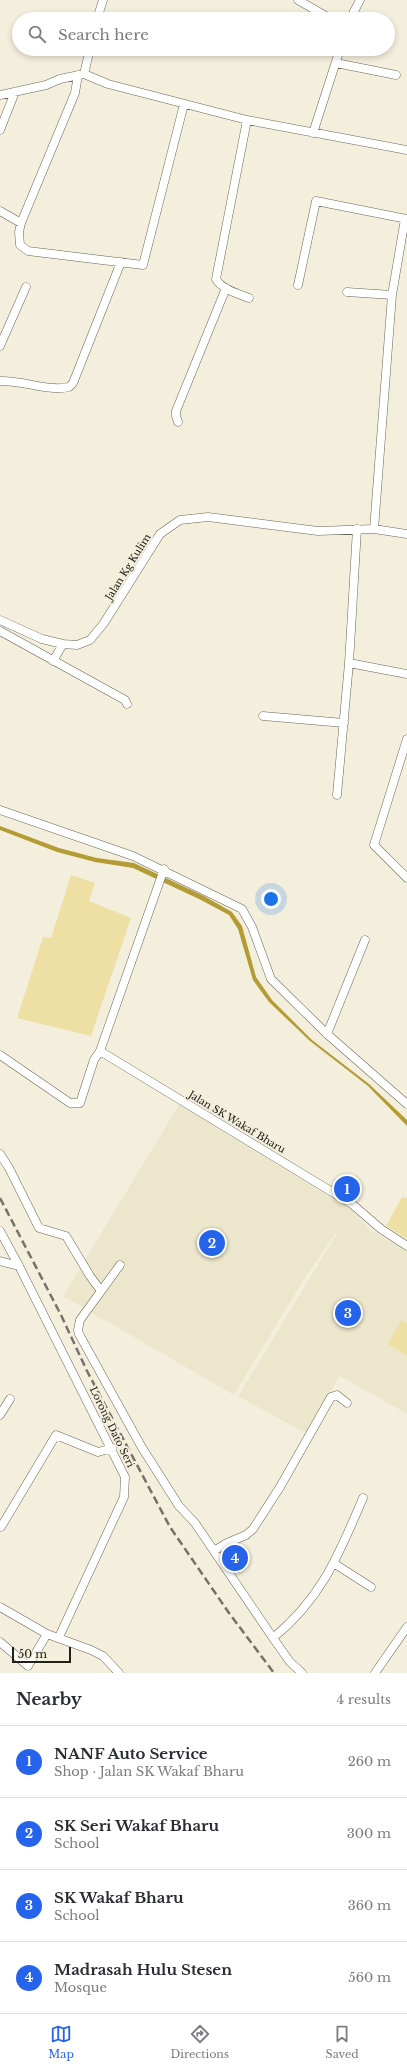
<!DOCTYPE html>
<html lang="en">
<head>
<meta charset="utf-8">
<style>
	:root { --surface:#fff; --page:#f2f2f3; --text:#2b2b33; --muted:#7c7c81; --line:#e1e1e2; --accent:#2563eb }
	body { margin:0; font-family:"Libre Baskerville",serif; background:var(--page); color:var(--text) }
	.scale { position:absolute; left:12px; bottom:10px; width:59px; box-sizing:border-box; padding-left:4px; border:2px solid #212019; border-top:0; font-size:11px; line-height:14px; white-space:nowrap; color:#212019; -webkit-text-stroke:3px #f4efdd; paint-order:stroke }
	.you { position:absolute; left:271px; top:899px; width:14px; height:14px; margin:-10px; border:3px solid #fff; border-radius:50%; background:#1a73e8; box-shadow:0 0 0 6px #1a73e833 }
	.badge { display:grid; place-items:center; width:26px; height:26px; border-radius:50%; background:var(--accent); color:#fff; font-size:13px; font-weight:700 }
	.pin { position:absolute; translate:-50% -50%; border:2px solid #fff; box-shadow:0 1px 4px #0006 }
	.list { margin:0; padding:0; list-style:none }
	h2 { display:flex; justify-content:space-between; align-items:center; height:52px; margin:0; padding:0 16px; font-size:17px }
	h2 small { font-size:13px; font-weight:400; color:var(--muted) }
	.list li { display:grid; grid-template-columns:26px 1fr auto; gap:12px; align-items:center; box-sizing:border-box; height:72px; padding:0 16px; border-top:1px solid var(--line) }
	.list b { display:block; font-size:15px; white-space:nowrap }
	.list p { margin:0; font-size:13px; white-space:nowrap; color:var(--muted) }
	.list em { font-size:13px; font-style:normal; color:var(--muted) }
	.icon { flex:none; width:22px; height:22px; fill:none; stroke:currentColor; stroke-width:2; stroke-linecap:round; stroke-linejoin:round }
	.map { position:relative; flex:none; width:407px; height:1673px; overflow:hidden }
	.search { position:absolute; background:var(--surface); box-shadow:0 2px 6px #0003; left:12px; right:12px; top:12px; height:44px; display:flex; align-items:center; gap:10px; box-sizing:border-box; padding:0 14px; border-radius:22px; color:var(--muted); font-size:15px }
	.sheet { height:340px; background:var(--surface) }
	nav { display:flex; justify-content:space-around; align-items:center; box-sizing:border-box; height:56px; border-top:1px solid var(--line); background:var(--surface); font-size:11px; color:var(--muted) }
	nav a { display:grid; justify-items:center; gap:2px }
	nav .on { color:var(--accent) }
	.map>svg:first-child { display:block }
	.built { fill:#ece6cc }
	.green { fill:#eedfa4 }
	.water { fill:#b39b35 }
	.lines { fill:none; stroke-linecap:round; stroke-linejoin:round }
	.minor-casing { stroke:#696556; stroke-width:9 }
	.minor { stroke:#fff; stroke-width:8 }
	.rail { stroke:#757267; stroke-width:2.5; stroke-dasharray:8 4; stroke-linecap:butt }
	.labels { text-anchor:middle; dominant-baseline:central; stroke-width:4; stroke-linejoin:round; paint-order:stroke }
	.street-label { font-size:10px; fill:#212019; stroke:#f4efdd }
</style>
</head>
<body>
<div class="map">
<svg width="407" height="1673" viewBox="0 0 407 1673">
	<rect width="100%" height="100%" fill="#f4efdd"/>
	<path class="built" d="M 179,1105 L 352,1210 L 370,1230 L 407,1251 L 407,1414 L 340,1376 L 307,1434 L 238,1396 L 346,1219 L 306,1276 L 234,1395 L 63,1296 Z"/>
	<path class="green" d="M 71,875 L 95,883 L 89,901 L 131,918 L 91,1036 L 17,1018 L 43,937 L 51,938 Z
		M 402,1197 L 407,1198 L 407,1239 L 386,1226 Z
		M 401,1320 L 407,1323 L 407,1356 L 388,1344 Z"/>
	<path class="water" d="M 0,826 L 59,848 L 97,858 L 134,863 L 204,896 L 232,912 L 242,926 L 256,977 L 272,1000 L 312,1040 L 369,1084 L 407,1120 L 407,1126 L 368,1086 L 310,1041 L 269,1002 L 253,980 L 238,929 L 229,915 L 201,900 L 133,868 L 95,862 L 57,852 L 0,830 Z"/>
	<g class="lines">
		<g class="minor-casing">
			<path id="minor" d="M 298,0 L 331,19
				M 97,19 L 103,0
				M 350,19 L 360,0
				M 336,63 L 396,75
				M 84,74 L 90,49
				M 0,95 L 46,85 L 60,79 L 84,74 L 108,84 L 247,120 L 407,150
				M 247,120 L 216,279 C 221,289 239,294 249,298
				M 0,130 L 15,92
				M 313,133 L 340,49
				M 0,211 L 21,223 L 75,93 L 78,75
				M 21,223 L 19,232 L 20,245 L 28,251 L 143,265 L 184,104
				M 298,285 L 316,201 L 407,219
				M 347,292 L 392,295
				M 0,346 L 26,287
				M 0,381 C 22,380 49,392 69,387 L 73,383 L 121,262
				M 178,422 L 176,416 L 176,411 L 226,288
				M 374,529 L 392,295 L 405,219
				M 0,620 L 42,639 L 63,644 L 77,645 L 90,640 L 104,623 L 160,534 L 180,520 L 208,517 L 318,531 L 374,529 L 407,534
				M 0,631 L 125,700 L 127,704
				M 53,661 L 63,644
				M 349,663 L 407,674
				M 263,716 L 344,723
				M 407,739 L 374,845 L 407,878
				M 337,795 L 349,663 L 357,529
				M 0,810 L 133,856 L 242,909 L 252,927 L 271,979 L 327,1034 L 407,1104
				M 327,1034 L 365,940
				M 100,1051 L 352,1204 L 381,1229 L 407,1246
				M 0,1055 L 70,1103 L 80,1103 L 94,1060 L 100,1051 L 164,869
				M 0,1154 L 9,1168 L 39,1228 L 66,1236 L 90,1276 L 101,1291
				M 0,1231 L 19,1266 L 125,1477 L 124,1497 L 59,1637
				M 0,1261 L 19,1266
				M 120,1265 L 80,1320 L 78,1330 L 79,1334 L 141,1446 L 179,1506 L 195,1523 L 273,1638 L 290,1662 L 302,1673
				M 0,1415 L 10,1399
				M 1,1527 L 56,1435 L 98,1452 L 112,1448
				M 214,1551 L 225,1544 L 246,1535 L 253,1529 L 280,1487 L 331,1397 L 337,1395 L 347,1403
				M 335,1564 L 371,1587
				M 0,1607 L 47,1634 L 91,1650 L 103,1656 L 119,1673
				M 273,1638 C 322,1598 339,1554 363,1498
				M 0,1642 L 28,1666 L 47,1634
				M 375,1673 L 407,1627"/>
		</g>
		<use href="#minor" class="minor"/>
		<path class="rail" d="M 0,1198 L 61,1315 L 87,1371 L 170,1527 L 229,1613 L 274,1673"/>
	</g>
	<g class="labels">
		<g class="street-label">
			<text transform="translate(128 567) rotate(-58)">Jalan Kg Kulim</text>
			<text transform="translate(237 1122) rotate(31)">Jalan SK Wakaf Bharu</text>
			<text transform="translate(112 1427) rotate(64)">Lorong Dato Seri</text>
		</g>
	</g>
</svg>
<div class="scale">50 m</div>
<div class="you"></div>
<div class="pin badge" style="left:347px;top:1189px">1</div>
<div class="pin badge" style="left:212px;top:1243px">2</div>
<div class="pin badge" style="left:348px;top:1313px">3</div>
<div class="pin badge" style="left:235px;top:1558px">4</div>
<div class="search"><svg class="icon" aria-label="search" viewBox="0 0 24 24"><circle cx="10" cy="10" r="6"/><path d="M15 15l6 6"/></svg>Search here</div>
</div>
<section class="sheet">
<h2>Nearby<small>4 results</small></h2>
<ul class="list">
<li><span class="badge">1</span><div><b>NANF Auto Service</b><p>Shop · Jalan SK Wakaf Bharu</p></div><em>260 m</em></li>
<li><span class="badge">2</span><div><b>SK Seri Wakaf Bharu</b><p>School</p></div><em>300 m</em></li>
<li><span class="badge">3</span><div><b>SK Wakaf Bharu</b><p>School</p></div><em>360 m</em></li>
<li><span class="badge">4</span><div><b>Madrasah Hulu Stesen</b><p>Mosque</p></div><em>560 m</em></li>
</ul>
</section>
<nav>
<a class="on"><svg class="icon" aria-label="map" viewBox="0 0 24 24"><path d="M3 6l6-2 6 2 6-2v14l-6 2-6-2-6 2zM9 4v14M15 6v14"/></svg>Map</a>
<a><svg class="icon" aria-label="directions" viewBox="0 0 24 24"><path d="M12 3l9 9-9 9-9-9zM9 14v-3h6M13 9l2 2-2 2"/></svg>Directions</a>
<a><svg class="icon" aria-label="saved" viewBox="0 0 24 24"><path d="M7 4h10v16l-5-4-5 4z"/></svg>Saved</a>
</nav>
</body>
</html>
